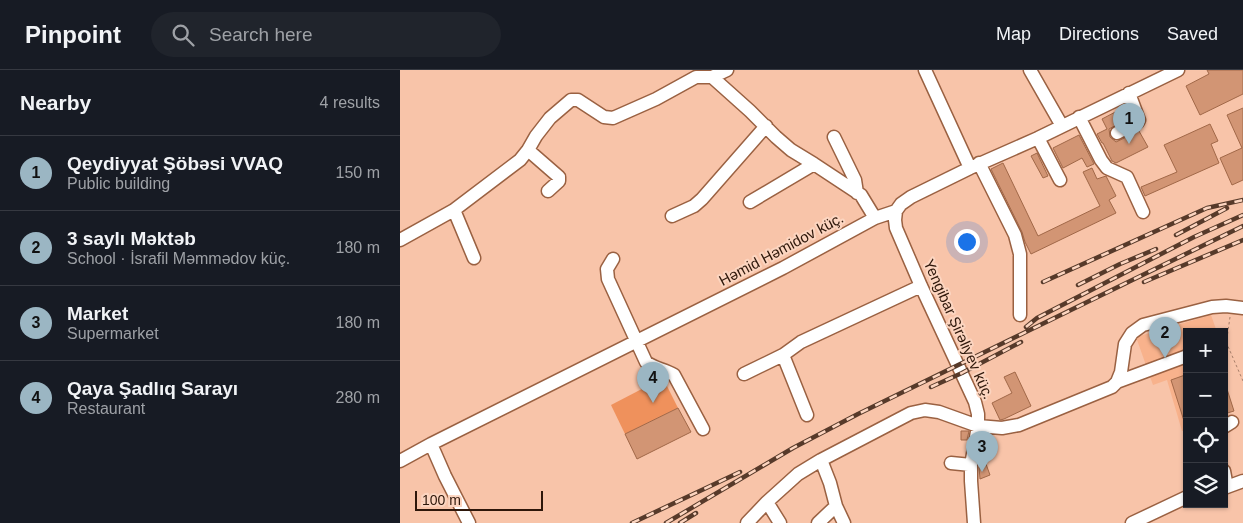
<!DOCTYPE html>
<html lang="en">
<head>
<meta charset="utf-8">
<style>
	:root { --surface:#171b24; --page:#20242c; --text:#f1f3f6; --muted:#9ea1a6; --line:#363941; --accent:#9bb6c3 }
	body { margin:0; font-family:Helvetica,sans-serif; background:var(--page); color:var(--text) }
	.controls { position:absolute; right:15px; bottom:15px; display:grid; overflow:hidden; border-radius:0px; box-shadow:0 1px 4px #0004 }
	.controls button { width:45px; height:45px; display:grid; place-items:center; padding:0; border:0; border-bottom:1px solid var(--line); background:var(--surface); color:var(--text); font:25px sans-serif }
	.scale { position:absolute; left:15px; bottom:12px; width:128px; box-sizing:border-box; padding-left:5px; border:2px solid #2e170a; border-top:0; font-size:14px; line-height:18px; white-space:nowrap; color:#2e170a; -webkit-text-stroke:4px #fcd5c0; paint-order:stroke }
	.you { position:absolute; left:566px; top:171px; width:18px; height:18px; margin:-12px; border:4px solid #fff; border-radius:50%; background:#1a73e8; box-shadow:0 0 0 8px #1a73e833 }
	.badge { display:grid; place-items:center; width:32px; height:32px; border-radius:50%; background:var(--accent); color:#111; font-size:16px; font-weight:700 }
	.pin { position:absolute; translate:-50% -41px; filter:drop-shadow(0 1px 2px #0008) }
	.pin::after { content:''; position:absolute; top:26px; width:18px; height:15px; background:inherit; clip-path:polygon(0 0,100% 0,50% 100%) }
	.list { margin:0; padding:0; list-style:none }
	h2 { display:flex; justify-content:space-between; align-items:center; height:65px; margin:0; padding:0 20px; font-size:21px }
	h2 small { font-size:16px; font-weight:400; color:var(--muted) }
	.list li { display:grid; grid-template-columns:32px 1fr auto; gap:15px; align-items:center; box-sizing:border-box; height:75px; padding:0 20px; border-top:1px solid var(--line) }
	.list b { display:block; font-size:19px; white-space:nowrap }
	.list p { margin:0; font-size:16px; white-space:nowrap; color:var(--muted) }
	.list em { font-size:16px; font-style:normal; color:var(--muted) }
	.icon { flex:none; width:28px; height:28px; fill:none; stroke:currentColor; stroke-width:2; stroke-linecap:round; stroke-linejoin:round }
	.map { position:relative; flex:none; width:843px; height:453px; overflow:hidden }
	header { display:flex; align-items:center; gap:30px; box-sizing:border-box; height:70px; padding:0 25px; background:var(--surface); border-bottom:1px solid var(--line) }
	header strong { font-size:24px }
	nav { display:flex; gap:28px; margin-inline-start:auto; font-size:18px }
	.search { width:350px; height:45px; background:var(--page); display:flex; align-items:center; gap:12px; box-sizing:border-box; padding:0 18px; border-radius:28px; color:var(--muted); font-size:19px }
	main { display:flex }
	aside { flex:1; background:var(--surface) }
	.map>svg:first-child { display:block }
	.built { fill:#f8b28c }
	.green { fill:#ef915c }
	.building { fill:#d29574; stroke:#a16848 }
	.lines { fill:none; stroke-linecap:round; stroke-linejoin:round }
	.minor-casing { stroke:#9a6142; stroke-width:15 }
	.path { stroke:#a87f6a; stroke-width:1; stroke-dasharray:2.5 2.5; stroke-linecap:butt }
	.minor { stroke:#fff; stroke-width:12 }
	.rail-casing { stroke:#573a2a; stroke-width:4.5 }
	.rail { stroke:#fcd5c0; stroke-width:2.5; stroke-dasharray:8; stroke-linecap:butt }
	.labels { text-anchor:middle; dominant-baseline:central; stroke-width:4; stroke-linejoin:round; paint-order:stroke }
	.street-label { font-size:15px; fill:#2e170a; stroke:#fcd5c0 }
</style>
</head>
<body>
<header>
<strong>Pinpoint</strong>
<div class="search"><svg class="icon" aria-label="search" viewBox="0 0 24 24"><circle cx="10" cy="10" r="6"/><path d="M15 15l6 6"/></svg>Search here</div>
<nav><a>Map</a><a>Directions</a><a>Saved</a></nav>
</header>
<main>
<aside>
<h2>Nearby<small>4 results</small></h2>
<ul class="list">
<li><span class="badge">1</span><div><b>Qeydiyyat Şöbəsi VVAQ</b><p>Public building</p></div><em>150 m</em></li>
<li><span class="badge">2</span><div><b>3 saylı Məktəb</b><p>School · İsrafil Məmmədov küç.</p></div><em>180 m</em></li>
<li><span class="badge">3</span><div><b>Market</b><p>Supermarket</p></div><em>180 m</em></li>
<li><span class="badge">4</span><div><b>Qaya Şadlıq Sarayı</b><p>Restaurant</p></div><em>280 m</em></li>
</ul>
</aside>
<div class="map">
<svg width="843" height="453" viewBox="0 0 843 453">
	<rect width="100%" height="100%" fill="#f8c4a9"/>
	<path class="built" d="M 811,245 L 817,262 L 787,262 L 787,360 L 782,361 L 767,310 L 753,315 L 736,267 Z"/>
	<path class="green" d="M 263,308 L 278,338 L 225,364 L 211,335 Z"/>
	<path class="building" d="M 807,0 L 843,0 L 843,24 L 800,45 L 786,16 L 809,4 Z
		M 723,38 L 729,48 L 709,59 L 710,67 L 716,72 L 739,61 L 748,77 L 716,93 L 712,91 L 703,73 L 702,73 L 697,64 L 707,59 L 702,49 Z
		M 843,38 L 843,110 L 832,115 L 820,88 L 842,78 L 827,45 Z
		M 810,54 L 818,71 L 811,74 L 819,93 L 745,126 L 741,117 L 777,102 L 764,75 Z
		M 679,65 L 694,94 L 687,97 L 682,88 L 663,98 L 653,78 Z
		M 637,83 L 648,106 L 643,108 L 631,86 Z
		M 603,93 L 638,166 L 700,136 L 683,102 L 692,98 L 697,109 L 706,106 L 716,126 L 709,130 L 716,143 L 631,184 L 625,172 L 622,162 L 591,99 Z
		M 615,302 L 631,336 L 604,349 L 600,350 L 592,333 L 612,323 L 604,307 Z
		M 785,305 L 787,309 L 787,354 L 785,354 L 771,310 Z
		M 824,316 L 826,316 L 834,341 L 824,344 Z
		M 278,338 L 291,362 L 237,389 L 225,364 Z
		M 561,361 L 569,361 L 567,370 L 561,370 Z
		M 586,394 L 590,405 L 580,409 L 579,397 Z"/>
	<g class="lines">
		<g class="minor-casing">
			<path id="minor" d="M 525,0 L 570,98
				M 630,0 L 662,56
				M 312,7 L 350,41 L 376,67 L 391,80 L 414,94 L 461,125 L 475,148
				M 679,47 L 701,90 L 707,98 L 727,107 L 743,142
				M 717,63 L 738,52 L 739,50 L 729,23
				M 434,67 L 455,110 L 457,123
				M 638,68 L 660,110
				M 128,80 L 159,107 L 159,111 L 148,121
				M 579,93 L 615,165 L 620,184 L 620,245
				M 350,132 L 414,94
				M 54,140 L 74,188
				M 496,141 L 495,150 L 496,158 L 521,216 L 575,332 L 578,344 L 578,356 L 571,395 L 571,411 L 574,453
				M 272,146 L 294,136 L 302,129 L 366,56
				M 0,170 L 54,140 L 120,90 L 128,80 L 136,66 L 150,48 L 171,30 L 178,30 L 204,47 L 213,48 L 256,29 L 296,7 L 312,7 L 327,0
				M 213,189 L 207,199 L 208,209 L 246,292 C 255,299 264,299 274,305 L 303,359
				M 383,285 L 407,345
				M 344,304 L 383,285 L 401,272 L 521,216
				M 717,312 L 787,286
				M 824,357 L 832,352
				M 31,374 L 45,406 L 69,453
				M 421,390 L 430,413 L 436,436 L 444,453
				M 0,391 L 31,374 L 383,198 L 475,148 L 496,141 L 501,134 L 511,127 L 570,98 L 638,68 L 778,0
				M 551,393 L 571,395
				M 824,401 L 827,417
				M 824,418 L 843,411
				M 367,432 L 380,453
				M 347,453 L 367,432 L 398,404 L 421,390 L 511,343 L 525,340 L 539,342 L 578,356 L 602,358 L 619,355 L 712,317 L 717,312 L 721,302 L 725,274 L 732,263 L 743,255 L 812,237 L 826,236 L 843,238
				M 418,453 L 436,436
				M 732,453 L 787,427"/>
		</g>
		<path class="path" d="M 830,247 L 827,268 L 827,274 L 843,311"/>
		<use href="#minor" class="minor"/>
		<g class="rail-casing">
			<path id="rail" d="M 776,165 L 827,138
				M 643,212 L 807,138 L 843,130
				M 744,212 L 843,170
				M 678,215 L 720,194 L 756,179
				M 626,257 L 637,248 L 794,167 L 843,145
				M 531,317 L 562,303 L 621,272
				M 232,453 L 340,402
				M 266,453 L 393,378 L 458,344 L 843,156
				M 280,453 L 296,443"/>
		</g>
		<use href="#rail" class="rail"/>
	</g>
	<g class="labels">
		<g class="street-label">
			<text transform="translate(381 179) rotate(-28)">Həmid Həmidov küç.</text>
			<text transform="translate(559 259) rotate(66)">Yengibar Şirəliyev küç.</text>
		</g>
	</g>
</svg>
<div class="controls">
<button>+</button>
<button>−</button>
<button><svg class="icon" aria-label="locate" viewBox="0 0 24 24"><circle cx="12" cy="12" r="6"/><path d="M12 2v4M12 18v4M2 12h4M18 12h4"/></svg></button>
<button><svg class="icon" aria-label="layers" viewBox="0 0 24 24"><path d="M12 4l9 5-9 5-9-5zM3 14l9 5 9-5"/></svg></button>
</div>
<div class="scale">100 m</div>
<div class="you"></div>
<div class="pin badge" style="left:729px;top:74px">1</div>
<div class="pin badge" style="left:765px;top:288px">2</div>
<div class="pin badge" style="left:582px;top:402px">3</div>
<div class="pin badge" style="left:253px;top:333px">4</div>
</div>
</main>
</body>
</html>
